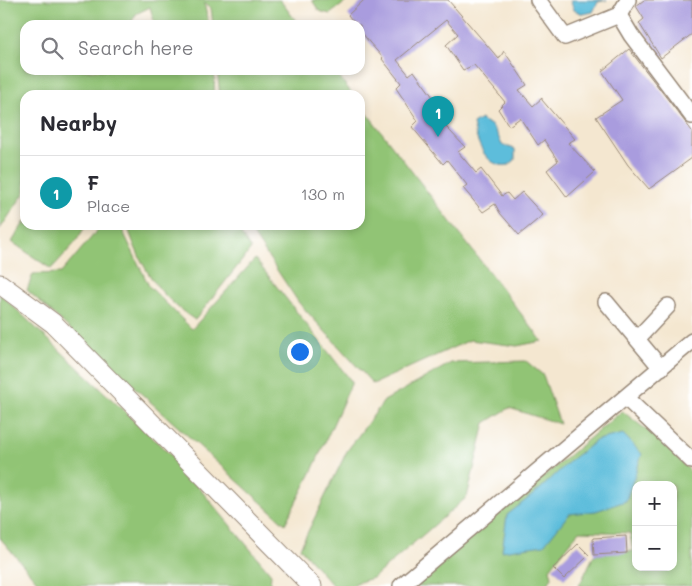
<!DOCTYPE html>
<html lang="en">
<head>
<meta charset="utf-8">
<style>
	:root { --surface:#fff; --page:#f2f2f3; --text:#2b2b33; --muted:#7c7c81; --line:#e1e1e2; --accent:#db2777 }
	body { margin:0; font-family:Mali,sans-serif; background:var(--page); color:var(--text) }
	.controls { position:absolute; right:15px; bottom:15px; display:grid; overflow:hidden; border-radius:10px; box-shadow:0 2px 8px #0003 }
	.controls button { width:45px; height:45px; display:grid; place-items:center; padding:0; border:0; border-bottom:1px solid var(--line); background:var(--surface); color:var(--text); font:25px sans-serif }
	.you { position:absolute; left:299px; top:351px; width:18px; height:18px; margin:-12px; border:4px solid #fff; border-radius:50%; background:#1a73e8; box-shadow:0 0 0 8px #1a73e833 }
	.badge { display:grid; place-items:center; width:32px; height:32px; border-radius:50%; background:var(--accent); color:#fff; font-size:16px; font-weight:700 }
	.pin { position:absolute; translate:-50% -41px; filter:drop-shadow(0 1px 2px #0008) }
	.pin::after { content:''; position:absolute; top:26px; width:18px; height:15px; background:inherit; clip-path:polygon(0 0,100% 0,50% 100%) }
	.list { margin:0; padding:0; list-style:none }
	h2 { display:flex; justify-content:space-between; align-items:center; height:65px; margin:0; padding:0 20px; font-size:21px }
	h2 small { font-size:16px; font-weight:400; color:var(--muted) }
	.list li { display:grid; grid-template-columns:32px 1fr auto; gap:15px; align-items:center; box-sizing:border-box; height:75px; padding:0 20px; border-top:1px solid var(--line) }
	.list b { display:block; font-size:19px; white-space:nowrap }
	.list p { margin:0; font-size:16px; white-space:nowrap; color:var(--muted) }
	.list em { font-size:16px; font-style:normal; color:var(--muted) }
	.icon { flex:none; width:28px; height:28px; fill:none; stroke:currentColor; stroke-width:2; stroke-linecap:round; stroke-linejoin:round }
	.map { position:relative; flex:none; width:692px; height:586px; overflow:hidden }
	.search { position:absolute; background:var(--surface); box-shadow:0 2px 8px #0003; left:20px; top:20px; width:345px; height:55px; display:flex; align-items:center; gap:12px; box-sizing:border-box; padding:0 18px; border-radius:15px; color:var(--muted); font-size:19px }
	.panel { position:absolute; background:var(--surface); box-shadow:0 2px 8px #0003; left:20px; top:90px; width:345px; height:140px; border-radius:15px }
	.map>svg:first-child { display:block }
	.green { fill:#91c475; stroke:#66774a; fill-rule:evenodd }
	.water { fill:#5dbddb; stroke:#4c747c }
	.building { fill:#a99cde }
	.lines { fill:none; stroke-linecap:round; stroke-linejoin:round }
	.minor-casing { stroke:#988877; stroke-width:18 }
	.tertiary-casing { stroke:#988877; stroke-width:21 }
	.minor { stroke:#fff; stroke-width:15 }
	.tertiary { stroke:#fff; stroke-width:19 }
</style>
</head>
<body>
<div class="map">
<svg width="692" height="586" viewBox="0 0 692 586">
	<rect width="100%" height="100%" fill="#fff"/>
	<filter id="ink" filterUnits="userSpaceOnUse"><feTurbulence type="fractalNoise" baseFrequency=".02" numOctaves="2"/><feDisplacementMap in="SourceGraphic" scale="10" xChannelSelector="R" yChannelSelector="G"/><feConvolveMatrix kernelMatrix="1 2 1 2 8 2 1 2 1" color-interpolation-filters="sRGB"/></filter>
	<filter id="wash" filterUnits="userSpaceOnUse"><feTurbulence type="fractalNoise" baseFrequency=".0096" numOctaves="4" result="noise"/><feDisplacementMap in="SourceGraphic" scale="20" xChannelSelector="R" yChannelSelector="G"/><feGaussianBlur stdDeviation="1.12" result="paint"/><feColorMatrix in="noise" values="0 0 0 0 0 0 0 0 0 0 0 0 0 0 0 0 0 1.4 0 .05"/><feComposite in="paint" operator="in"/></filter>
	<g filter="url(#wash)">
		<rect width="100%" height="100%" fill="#f4e7d0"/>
		<path class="green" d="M 0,0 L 280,0 L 299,25 L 213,25 L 211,8 L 204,3 L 209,25 L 155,25 L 150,7 L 136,14 L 130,25 L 25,25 L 25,70 L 215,70 L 214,95 L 25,95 L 25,192 L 0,229 Z
			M 312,0 L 346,0 L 347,1 L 330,14 L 319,11 Z
			M 217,70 L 334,70 L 353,95 L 220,95 Z
			M 360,104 L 542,341 L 517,346 L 470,340 L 373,384 L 299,303 L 247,225 L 360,225 Z
			M 25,221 L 25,225 L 86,225 L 75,243 L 51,269 L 12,242 Z
			M 102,225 L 120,225 L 149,286 L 192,329 L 255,259 L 352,382 L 312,471 L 285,524 L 27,290 L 33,274 L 61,273 Z
			M 127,225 L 235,225 L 251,249 L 195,320 C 157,295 141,267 127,225 Z
			M 0,294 L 174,458 L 271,574 L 270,586 L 41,586 L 0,538 Z
			M 526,361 L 543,375 L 560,424 L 509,408 L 485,423 L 467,497 L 373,578 L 356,583 L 352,586 L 333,586 L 300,548 L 347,451 L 384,401 L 451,363 Z
			M 622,411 L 661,441 L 692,473 L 692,586 L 579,586 L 594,555 L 633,551 L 630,533 L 579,531 L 550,569 L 552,577 L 547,586 L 413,586 ZM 636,485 L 673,485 L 673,567 L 636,567 Z"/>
		<path class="water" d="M 570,0 L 607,0 L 598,2 L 593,12 L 583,14 L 574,10 Z
			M 481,119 L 482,121 C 495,124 497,134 502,145 L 515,149 L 515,160 L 509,165 C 486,169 477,143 473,124 Z
			M 623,434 L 642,454 L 626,501 L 596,511 L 569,514 L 544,545 L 502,551 L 507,515 L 540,489 L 572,459 L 597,440 Z"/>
		<g id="blocks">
			<path class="building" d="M 364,0 L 448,0 L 499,59 L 504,51 L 527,85 L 519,90 L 533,106 L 542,98 L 542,100 L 575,139 L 568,143 L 595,172 L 567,197 L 547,170 L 558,161 L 544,140 L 538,145 L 520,118 L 509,126 L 498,109 L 505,102 L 474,65 L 463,70 L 446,45 L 458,34 L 446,20 L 397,60 L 409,75 L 414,71 L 433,97 L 438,105 L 433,113 L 465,147 L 458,152 L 476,173 L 481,169 L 502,196 L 507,193 L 513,200 L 522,192 L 543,215 L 519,235 L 500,213 L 495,204 L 483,212 L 463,188 L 467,185 L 447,160 L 443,164 L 412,127 L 418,121 L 396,88 L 401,83 L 382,59 L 383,58 L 369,42 L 360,30 L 360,25 L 356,25 L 348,15 Z
				M 644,0 L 692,0 L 692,34 L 661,58 L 639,23 L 644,19 L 636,6 Z
				M 629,49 L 692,131 L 692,158 L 649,189 L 628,165 L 596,117 L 622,100 L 602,71 Z
				M 626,536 L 627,553 L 594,555 L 593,538 Z
				M 578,544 L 589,555 L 564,579 L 553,568 Z"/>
		</g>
	</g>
	<g filter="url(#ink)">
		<use href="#blocks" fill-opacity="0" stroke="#988877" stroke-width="1"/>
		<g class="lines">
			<g class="minor-casing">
				<path id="minor" d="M 538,0 L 565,37 L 619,15 L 628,0
					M 619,15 L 631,35 L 692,116
					M 606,302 L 661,368
					M 637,339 L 668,306
					M 626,398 L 692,461
					M 401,586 L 692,341"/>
			</g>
			<g class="tertiary-casing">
				<path id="tertiary" d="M 0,284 L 53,323 L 312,586"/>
			</g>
			<use href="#minor" class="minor"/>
			<use href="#tertiary" class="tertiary"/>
		</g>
	</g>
</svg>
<div class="controls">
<button>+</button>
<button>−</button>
</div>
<div class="you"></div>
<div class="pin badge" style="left:438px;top:137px;background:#0f9aa8">1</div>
<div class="search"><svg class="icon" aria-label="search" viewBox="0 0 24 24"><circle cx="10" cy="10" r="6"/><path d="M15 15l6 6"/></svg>Search here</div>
<section class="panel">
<h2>Nearby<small></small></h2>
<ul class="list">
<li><span class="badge" style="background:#0f9aa8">1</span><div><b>F</b><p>Place</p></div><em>130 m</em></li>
</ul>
</section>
</div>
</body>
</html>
